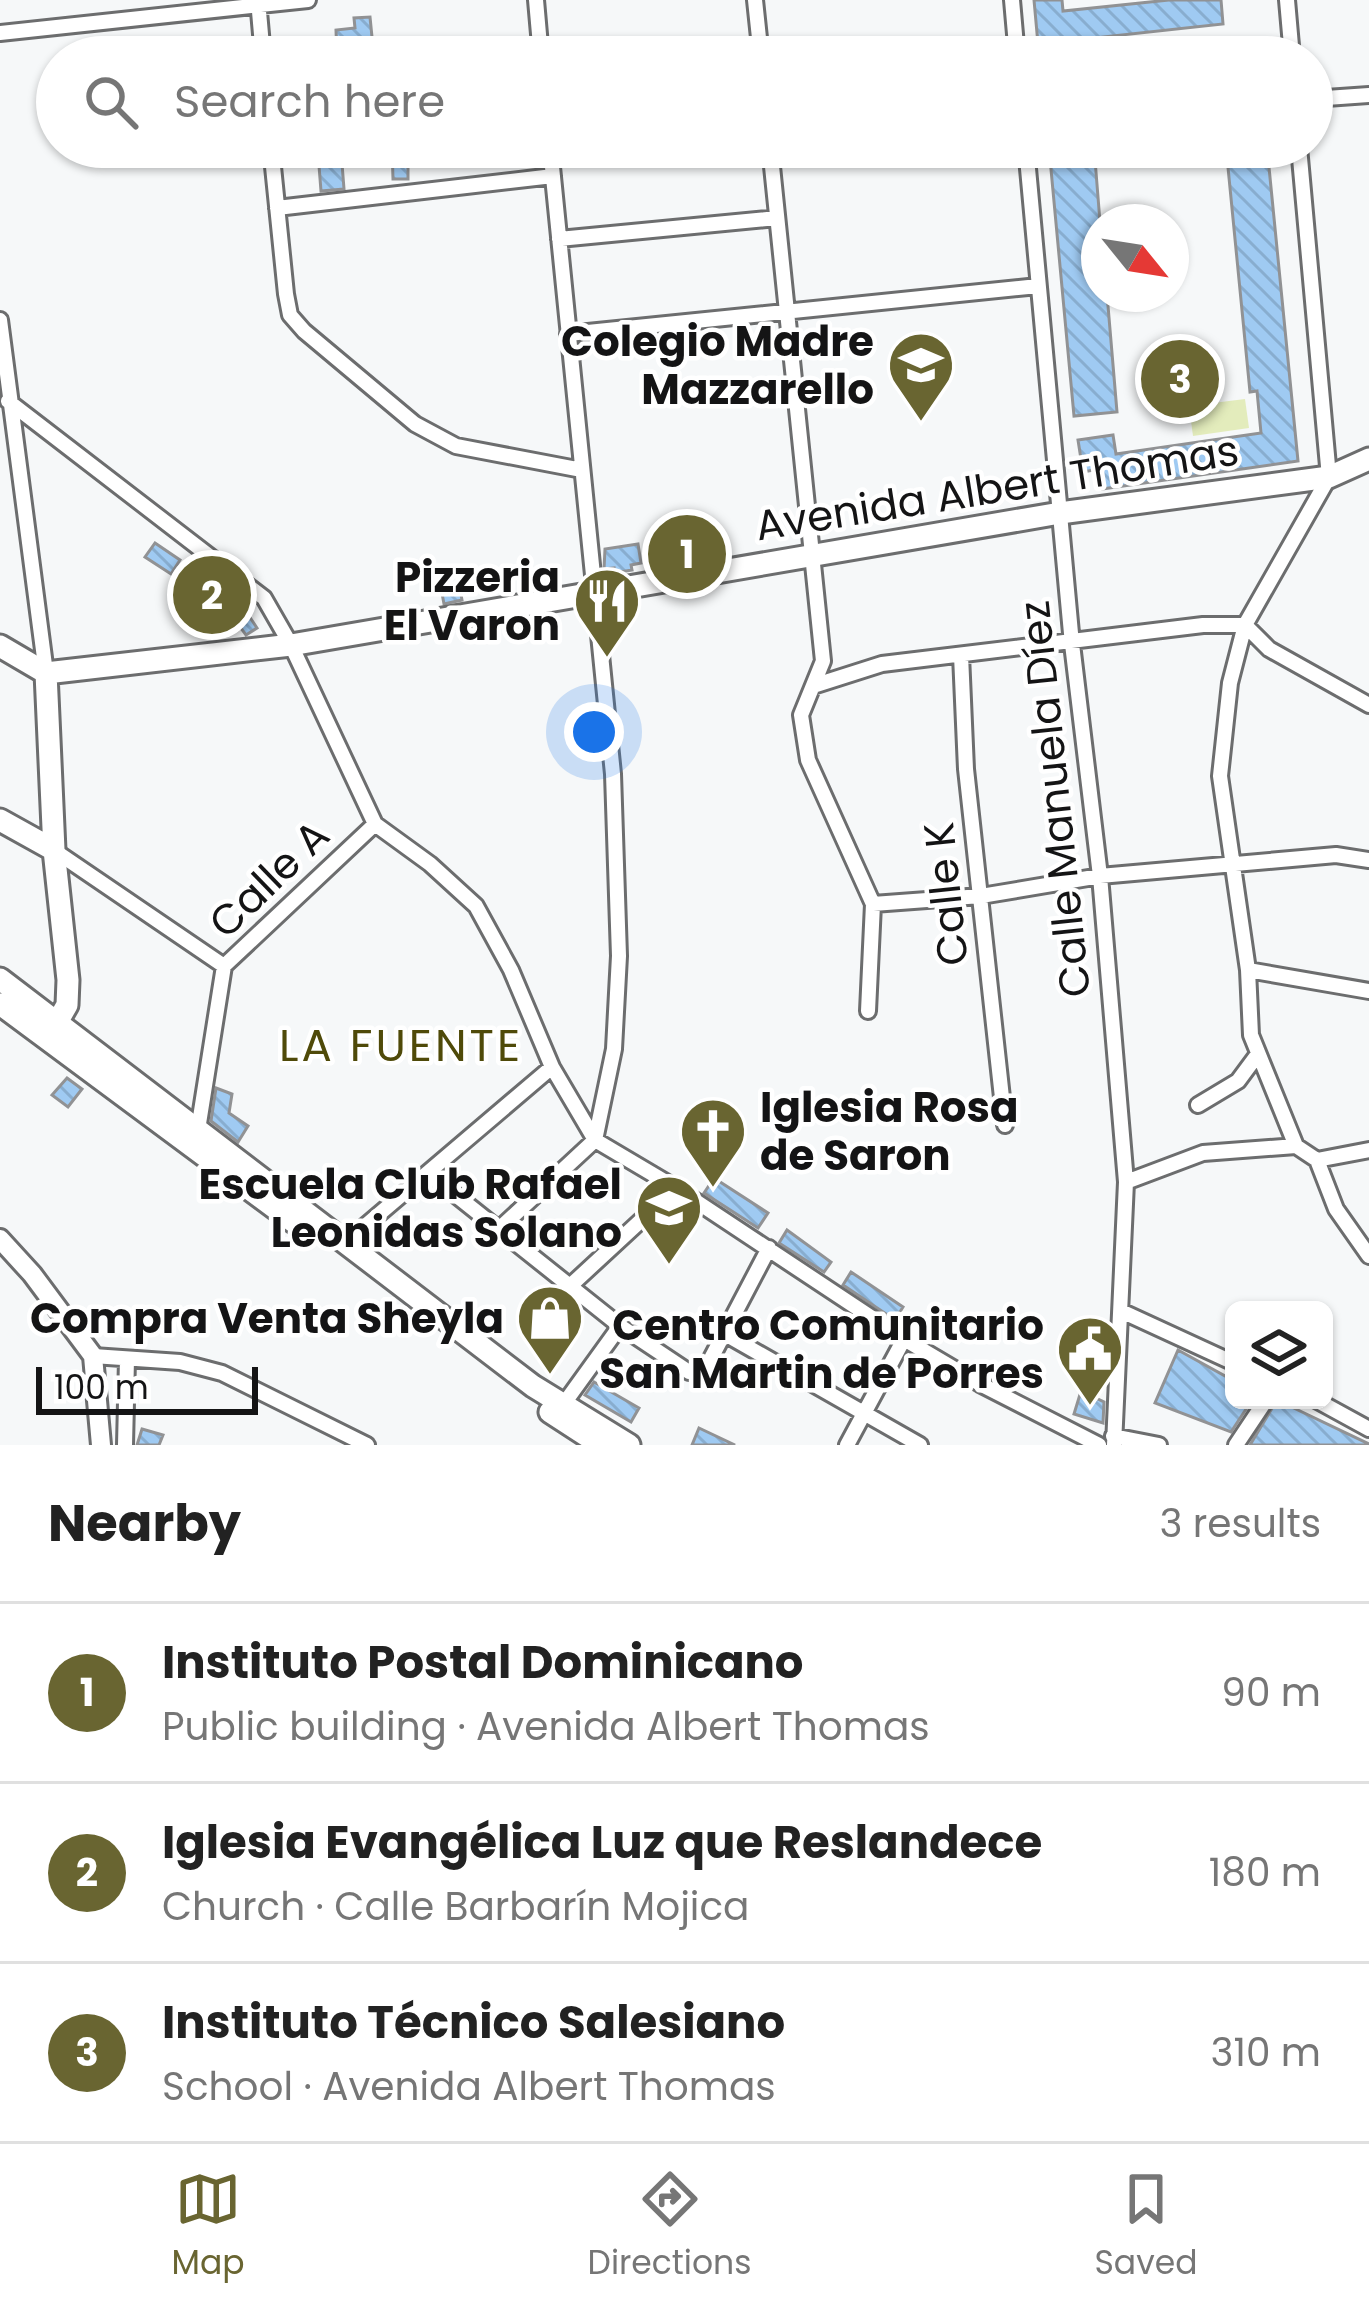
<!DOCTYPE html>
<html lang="en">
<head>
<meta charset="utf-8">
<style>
	:root { --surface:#fff; --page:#f2f2f2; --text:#222; --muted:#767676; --line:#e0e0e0; --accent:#696531 }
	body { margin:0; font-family:Poppins,sans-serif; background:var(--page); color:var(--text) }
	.controls { position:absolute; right:36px; bottom:36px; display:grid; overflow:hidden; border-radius:18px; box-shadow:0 3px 9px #0004 }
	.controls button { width:108px; height:108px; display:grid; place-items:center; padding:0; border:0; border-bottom:3px solid var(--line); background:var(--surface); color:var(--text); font:60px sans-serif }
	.compass { position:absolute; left:1081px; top:204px; width:108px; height:108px; border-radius:50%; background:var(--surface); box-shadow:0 3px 9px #0004; rotate:120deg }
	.scale { position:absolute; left:36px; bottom:30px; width:222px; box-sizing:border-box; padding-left:12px; border:6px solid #141415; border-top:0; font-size:33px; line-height:42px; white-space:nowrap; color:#141415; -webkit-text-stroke:9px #fff; paint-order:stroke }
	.you { position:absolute; left:594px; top:732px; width:42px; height:42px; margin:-30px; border:9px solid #fff; border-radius:50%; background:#1a73e8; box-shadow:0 0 0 18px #1a73e833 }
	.badge { display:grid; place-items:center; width:78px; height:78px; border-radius:50%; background:var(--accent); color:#fff; font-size:39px; font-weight:700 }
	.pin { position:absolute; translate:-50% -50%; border:6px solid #fff; box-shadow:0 3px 12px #0006 }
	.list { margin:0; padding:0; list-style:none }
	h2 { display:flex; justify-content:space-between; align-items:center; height:156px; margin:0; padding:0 48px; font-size:51px }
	h2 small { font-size:39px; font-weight:400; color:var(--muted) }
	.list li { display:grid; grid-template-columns:78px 1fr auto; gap:36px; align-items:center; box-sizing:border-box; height:180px; padding:0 48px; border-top:3px solid var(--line) }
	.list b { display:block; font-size:45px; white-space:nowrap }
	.list p { margin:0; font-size:39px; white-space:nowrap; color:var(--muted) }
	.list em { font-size:39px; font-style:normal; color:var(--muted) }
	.icon { flex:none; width:66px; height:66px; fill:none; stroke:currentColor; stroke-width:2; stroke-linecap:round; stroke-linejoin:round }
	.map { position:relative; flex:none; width:1369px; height:1445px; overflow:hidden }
	.search { position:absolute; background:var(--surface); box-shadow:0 3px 9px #0004; left:36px; right:36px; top:36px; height:132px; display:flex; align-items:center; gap:30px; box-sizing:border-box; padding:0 42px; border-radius:66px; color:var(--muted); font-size:45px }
	.sheet { height:696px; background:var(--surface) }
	nav { display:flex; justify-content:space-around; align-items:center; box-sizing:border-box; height:168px; border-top:3px solid var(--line); background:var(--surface); font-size:33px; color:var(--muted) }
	nav a { display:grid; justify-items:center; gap:6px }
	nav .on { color:var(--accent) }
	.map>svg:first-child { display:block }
	.park { fill:#e3ecbc }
	.building { fill:url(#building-back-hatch); stroke:#919294; stroke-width:3 }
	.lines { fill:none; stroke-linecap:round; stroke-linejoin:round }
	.minor-casing { stroke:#6c6d6e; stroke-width:20 }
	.tertiary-casing { stroke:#6c6d6e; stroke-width:24 }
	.secondary-casing { stroke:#6c6d6e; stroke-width:27 }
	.minor { stroke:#fff; stroke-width:14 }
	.tertiary { stroke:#fff; stroke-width:18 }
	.secondary { stroke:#fff; stroke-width:21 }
	.labels { text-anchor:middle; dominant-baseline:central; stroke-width:9; stroke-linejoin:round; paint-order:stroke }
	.poi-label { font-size:42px; font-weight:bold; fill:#141415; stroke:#fff; text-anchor:end }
	.street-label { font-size:42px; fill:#141415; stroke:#fff }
	.neighbourhood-label { font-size:45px; letter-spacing:3px; fill:#4f4a09; stroke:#fff }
</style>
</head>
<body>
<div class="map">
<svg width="1369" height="1445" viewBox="0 0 1369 1445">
	<defs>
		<pattern id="building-back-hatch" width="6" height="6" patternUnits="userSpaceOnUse" patternTransform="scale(3)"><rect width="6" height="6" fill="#9fcaf2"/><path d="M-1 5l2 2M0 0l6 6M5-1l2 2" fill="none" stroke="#88adcf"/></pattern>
	</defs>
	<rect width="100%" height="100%" fill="#f6f8f9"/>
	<path class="park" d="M 1245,399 L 1249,428 L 1193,436 L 1189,406 Z"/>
	<path class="building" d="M 1034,0 L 1062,0 L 1063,11 L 1169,0 L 1221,0 L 1223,24 L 1066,41 L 1067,52 L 1039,55 Z
		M 370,17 L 374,57 L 337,57 L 336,30 L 355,28 L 354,18 Z
		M 392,147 L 408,147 L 408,179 L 393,179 Z
		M 1094,147 L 1100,222 L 1099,294 L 1107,294 L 1117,412 L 1074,416 L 1049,148 Z
		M 1226,147 L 1267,147 L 1298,461 L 1102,489 L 1099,469 L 1083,472 L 1078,440 L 1113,435 L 1116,454 L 1261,433 L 1257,391 L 1250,392 Z
		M 341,151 L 344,189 L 321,191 L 318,153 Z
		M 155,543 L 180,560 L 171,574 L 145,557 Z
		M 638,544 L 641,563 L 631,565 L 632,570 L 614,573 L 614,568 L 604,569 L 605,549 Z
		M 701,544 L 702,559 L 673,564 L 672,547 Z
		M 459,584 L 462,600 L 444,604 L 441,588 Z
		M 212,586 L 245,610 L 257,628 L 246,635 L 238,624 L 203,598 Z
		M 67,1078 L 82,1089 L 68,1107 L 52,1095 Z
		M 216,1088 L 232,1094 L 229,1113 L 248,1126 L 238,1142 L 211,1121 Z
		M 714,1178 L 768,1213 L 758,1228 L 704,1193 Z
		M 787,1230 L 831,1262 L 824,1272 L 779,1243 Z
		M 851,1272 L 903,1307 L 895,1320 L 843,1285 Z
		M 1178,1350 L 1234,1381 L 1234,1400 L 1252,1400 L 1231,1432 L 1155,1403 Z
		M 594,1382 L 639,1408 L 631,1422 L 585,1395 Z
		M 1081,1391 L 1104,1402 L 1103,1423 L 1074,1414 Z
		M 1277,1400 L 1369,1444 L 1369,1445 L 1250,1445 Z
		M 699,1428 L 735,1445 L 692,1445 Z
		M 142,1429 L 163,1435 L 159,1445 L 137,1445 Z"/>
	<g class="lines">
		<g class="minor-casing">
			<path id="minor" d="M 258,0 L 263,57
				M 536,0 L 541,57
				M 755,0 L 761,57
				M 1012,0 L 1017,57
				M 1287,0 L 1292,57
				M 0,33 L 308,0
				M 1312,99 L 1369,95
				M 271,147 L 286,294 L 290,315 L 304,331 L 415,424 L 456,446 L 582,470
				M 770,147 L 823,661 L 801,715 L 808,760 L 873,904 L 868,1011
				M 1026,147 L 1072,644 L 1100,876 L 1126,1182 L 1114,1445
				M 1299,147 L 1329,477 L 1245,625 L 1230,683 L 1220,776 L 1248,970 L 1251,1035 L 1296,1146 L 1317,1160 L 1336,1209 L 1369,1256
				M 551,156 L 636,147
				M 277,208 L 553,176
				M 559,239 L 777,218
				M 0,320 L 46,673
				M 568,334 L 1038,286
				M 8,401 L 264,598 L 291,645 L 375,824 L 430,864 L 476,906 L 511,970 L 552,1067 L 595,1140 L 676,1188 L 904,1339 L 980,1384 L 1099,1445
				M 961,655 L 966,769 L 1005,1125
				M 813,686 L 882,664 L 1203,625 L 1245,625 L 1269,649 L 1369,705
				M 55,851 L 224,966
				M 873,904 L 981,896 L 1100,876 L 1336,855 L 1369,860
				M 1248,970 L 1369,991
				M 1198,1105 L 1238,1081 L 1258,1054
				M 198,1130 L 224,966 L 375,824
				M 1317,1160 L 1369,1150
				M 428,1173 L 620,1326 L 689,1372 L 706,1368 L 769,1248
				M 1126,1182 L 1203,1153 L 1296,1146
				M 498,1230 L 595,1140 L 614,1049 L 619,956 L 613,774 L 550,147
				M 345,1243 L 552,1067
				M 570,1286 L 676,1188
				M 1121,1311 L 1234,1363
				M 725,1334 L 920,1445
				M 93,1356 L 180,1362 L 222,1373 L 367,1445
				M 1316,1400 L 1369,1429
				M 563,1405 L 620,1326
				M 1113,1436 L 1159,1445
				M 125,1445 L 127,1359
				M 847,1445 L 904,1339
				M 1236,1445 L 1266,1400"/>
		</g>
		<g class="tertiary-casing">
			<path id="tertiary" d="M 0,1239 L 32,1274 L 93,1356 L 101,1445"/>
		</g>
		<g class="secondary-casing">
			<path id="secondary" d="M 0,646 L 46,673 L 291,645 L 1060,513 L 1329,477 L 1369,459
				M 46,673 L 54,850 L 68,980 L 67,1005 L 51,1033
				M 0,820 L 54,850
				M 0,979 L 533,1386 L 629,1445
				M 0,1004 L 298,1225
				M 550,1412 L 601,1445"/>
		</g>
		<use href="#minor" class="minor"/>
		<use href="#tertiary" class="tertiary"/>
		<use href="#secondary" class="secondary"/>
	</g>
	<defs>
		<g id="school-pin" transform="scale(3.45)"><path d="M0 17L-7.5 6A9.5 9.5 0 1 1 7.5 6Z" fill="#696531" stroke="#fff"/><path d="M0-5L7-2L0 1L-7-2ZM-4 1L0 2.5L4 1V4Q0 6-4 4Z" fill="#fff"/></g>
		<g id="restaurant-pin" transform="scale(3.45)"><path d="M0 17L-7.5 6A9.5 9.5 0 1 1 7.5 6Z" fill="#696531" stroke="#fff"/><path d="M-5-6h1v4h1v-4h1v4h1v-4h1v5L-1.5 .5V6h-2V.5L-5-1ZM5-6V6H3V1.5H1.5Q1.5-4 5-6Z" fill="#fff"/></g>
		<g id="church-pin" transform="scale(3.45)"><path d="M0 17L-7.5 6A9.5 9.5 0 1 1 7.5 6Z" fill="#696531" stroke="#fff"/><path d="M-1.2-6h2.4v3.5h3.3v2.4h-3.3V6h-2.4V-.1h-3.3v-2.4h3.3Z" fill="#fff"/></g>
		<g id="shop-pin" transform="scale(3.45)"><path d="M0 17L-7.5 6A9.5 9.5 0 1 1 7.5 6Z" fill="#696531" stroke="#fff"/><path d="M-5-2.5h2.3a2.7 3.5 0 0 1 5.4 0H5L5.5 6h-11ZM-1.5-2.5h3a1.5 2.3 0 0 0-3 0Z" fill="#fff"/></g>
		<g id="civic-pin" transform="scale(3.45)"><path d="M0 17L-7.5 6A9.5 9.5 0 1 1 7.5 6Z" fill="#696531" stroke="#fff"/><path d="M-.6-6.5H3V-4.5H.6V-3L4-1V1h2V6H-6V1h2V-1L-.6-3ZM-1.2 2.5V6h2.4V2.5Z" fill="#fff"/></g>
	</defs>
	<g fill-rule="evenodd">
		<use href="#school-pin" x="921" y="365"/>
		<use href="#restaurant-pin" x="607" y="601"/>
		<use href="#church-pin" x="713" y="1131"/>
		<use href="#school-pin" x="669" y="1208"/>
		<use href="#shop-pin" x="550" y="1318"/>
		<use href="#civic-pin" x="1090" y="1349"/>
	</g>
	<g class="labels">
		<g class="poi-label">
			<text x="874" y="341">Colegio Madre<tspan x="874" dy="48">Mazzarello</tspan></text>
			<text x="560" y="577">Pizzeria<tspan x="560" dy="48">El Varon</tspan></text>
			<text x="760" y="1107" text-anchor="start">Iglesia Rosa<tspan x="760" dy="48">de Saron</tspan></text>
			<text x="622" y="1184">Escuela Club Rafael<tspan x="622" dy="48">Leonidas Solano</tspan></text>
			<text x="504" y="1318">Compra Venta Sheyla</text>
			<text x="1044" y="1325">Centro Comunitario<tspan x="1044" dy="48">San Martin de Porres</tspan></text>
		</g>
		<g class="street-label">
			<text transform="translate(997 488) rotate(-9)">Avenida Albert Thomas</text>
			<text transform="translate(1055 799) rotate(-96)">Calle Manuela Díez</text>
			<text transform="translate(269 879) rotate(-44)">Calle A</text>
			<text transform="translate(946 894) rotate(-96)">Calle K</text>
		</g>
		<g class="neighbourhood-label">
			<text x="401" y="1045">LA FUENTE</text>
		</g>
	</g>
</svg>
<div class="controls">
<button><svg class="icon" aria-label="layers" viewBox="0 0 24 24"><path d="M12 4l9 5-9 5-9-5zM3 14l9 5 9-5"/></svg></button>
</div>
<svg class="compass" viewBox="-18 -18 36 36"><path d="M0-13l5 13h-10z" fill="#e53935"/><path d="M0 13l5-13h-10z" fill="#767676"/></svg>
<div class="scale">100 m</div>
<div class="you"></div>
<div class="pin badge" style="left:687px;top:554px">1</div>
<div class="pin badge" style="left:212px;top:595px">2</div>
<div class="pin badge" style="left:1180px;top:379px">3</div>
<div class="search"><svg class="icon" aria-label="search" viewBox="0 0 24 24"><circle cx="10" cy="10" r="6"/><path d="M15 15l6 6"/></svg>Search here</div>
</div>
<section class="sheet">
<h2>Nearby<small>3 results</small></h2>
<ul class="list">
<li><span class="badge">1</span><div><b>Instituto Postal Dominicano</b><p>Public building · Avenida Albert Thomas</p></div><em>90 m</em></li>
<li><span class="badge">2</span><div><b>Iglesia Evangélica Luz que Reslandece</b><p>Church · Calle Barbarín Mojica</p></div><em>180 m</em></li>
<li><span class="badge">3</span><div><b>Instituto Técnico Salesiano</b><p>School · Avenida Albert Thomas</p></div><em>310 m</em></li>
</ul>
</section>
<nav>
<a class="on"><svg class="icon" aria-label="map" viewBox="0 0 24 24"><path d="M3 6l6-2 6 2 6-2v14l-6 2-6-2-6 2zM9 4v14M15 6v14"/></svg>Map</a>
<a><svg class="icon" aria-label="directions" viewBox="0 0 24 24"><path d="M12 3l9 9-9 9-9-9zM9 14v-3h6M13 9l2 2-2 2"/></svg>Directions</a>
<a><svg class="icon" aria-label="saved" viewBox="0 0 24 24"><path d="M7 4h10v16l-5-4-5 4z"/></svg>Saved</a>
</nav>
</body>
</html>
